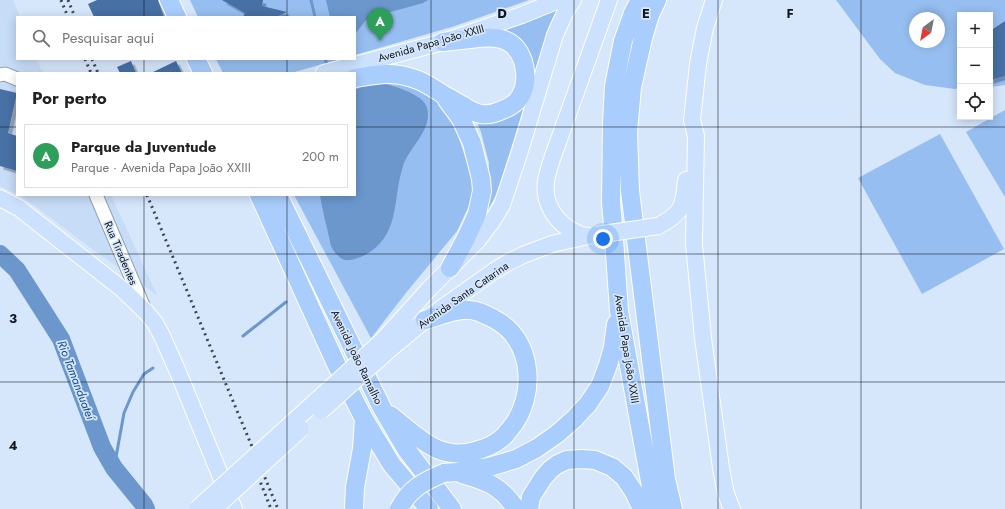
<!DOCTYPE html>
<html lang="pt">
<head>
<meta charset="utf-8">
<style>
	:root { --surface:#fff; --page:#f2f2f2; --text:#222; --muted:#767676; --line:#e0e0e0; --accent:#0f76de }
	body { margin:0; font-family:Jost,sans-serif; background:var(--page); color:var(--text) }
	.controls { position:absolute; right:12px; top:12px; display:grid; overflow:hidden; border-radius:0px; box-shadow:0 2px 10px #0003 }
	.controls button { width:36px; height:36px; display:grid; place-items:center; padding:0; border:0; border-bottom:1px solid var(--line); background:var(--surface); color:var(--text); font:20px sans-serif }
	.compass { position:absolute; left:909px; top:12px; width:36px; height:36px; border-radius:50%; background:var(--surface); box-shadow:0 2px 10px #0003; rotate:212deg }
	.you { position:absolute; left:603px; top:239px; width:14px; height:14px; margin:-10px; border:3px solid #fff; border-radius:50%; background:#1a73e8; box-shadow:0 0 0 6px #1a73e833 }
	.badge { display:grid; place-items:center; width:26px; height:26px; border-radius:50%; background:var(--accent); color:#fff; font-size:13px; font-weight:700 }
	.pin { position:absolute; translate:-50% -33px; filter:drop-shadow(0 1px 2px #0008) }
	.pin::after { content:''; position:absolute; top:21px; width:14px; height:12px; background:inherit; clip-path:polygon(0 0,100% 0,50% 100%) }
	.list { margin:0; padding:0; list-style:none }
	h2 { display:flex; justify-content:space-between; align-items:center; height:52px; margin:0; padding:0 16px; font-size:17px }
	h2 small { font-size:13px; font-weight:400; color:var(--muted) }
	.list li { display:grid; grid-template-columns:26px 1fr auto; gap:12px; align-items:center; box-sizing:border-box; height:64px; margin:0 8px 8px; padding:0 8px; border:1px solid var(--line); border-radius:0px }
	.list b { display:block; font-size:15px; white-space:nowrap }
	.list p { margin:0; font-size:13px; white-space:nowrap; color:var(--muted) }
	.list em { font-size:13px; font-style:normal; color:var(--muted) }
	.icon { flex:none; width:22px; height:22px; fill:none; stroke:currentColor; stroke-width:2; stroke-linecap:round; stroke-linejoin:round }
	.map { position:relative; flex:none; width:1005px; height:509px; overflow:hidden }
	.search { position:absolute; background:var(--surface); box-shadow:0 2px 10px #0003; left:16px; top:16px; width:340px; height:44px; display:flex; align-items:center; gap:10px; box-sizing:border-box; padding:0 14px; border-radius:0px; color:var(--muted); font-size:15px }
	.panel { position:absolute; background:var(--surface); box-shadow:0 2px 10px #0003; left:16px; top:72px; width:340px; height:124px; border-radius:0px }
	.map>svg:first-child { display:block }
	.built { fill:#c7dcf7 }
	.green { fill:#96bef0; fill-rule:evenodd }
	.water { fill:#6b97cd }
	.lines { fill:none; stroke-linecap:round; stroke-linejoin:round }
	.stream { stroke:#6b97cd; stroke-width:3 }
	.river { stroke:#6b97cd; stroke-width:18 }
	.building { fill:#4770a5; filter:url(#shadow) }
	.minor-casing { stroke:#91a0b4; stroke-width:15 }
	.major-casing { stroke:#fff; stroke-width:18 }
	.highway-casing { stroke:#fff; stroke-width:20 }
	.minor { stroke:#fff; stroke-width:13 }
	.major { stroke:#cbe1fd; stroke-width:16 }
	.highway { stroke:#a9cdfc; stroke-width:18 }
	.rail { stroke:#3e4650; stroke-width:3; stroke-dasharray:2 4; stroke-linecap:butt }
	.major-bridge-casing { stroke:#fff; stroke-width:18; stroke-linecap:butt }
	.highway-bridge-casing { stroke:#fff; stroke-width:20; stroke-linecap:butt }
	.major-bridge { stroke:#cbe1fd; stroke-width:16 }
	.highway-bridge { stroke:#a9cdfc; stroke-width:18 }
	.grid { fill:none; stroke:#10161d; stroke-width:1; stroke-opacity:0.55 }
	.labels { text-anchor:middle; dominant-baseline:central; stroke-width:3.5; stroke-linejoin:round; paint-order:stroke }
	.street-label { font-size:11px; fill:#10161d; stroke:#d6e6fb }
	.water-label { font-size:12px; font-style:italic; fill:#124e91; stroke:#d6e6fb }
	.grid-label { font-size:13px; text-anchor:middle; font-weight:bold; fill:#10161d; stroke:#d6e6fb; stroke-width:3.5; stroke-linejoin:round; paint-order:stroke }
</style>
</head>
<body>
<div class="map">
<svg width="1005" height="509" viewBox="0 0 1005 509">
	<defs>
		<filter id="shadow"><feDropShadow dx="3.5" dy="3.5" stdDeviation="0" flood-color="#0004"/></filter>
	</defs>
	<rect width="100%" height="100%" fill="#d6e6fb"/>
	<path class="built" d="M 0,0 L 13,0 L 20,17 L 17,17 L 17,59 L 37,59 L 41,69 L 45,73 L 17,73 L 17,194 L 0,186 Z
		M 18,195 L 111,195 L 157,295 L 91,248 L 24,198 Z"/>
	<path class="green" d="M 190,0 L 529,0 L 455,26 L 355,55 L 355,17 L 198,17 Z
		M 836,0 L 1005,0 L 1005,85 L 990,87 L 990,15 L 960,15 L 960,88 L 955,89 L 925,85 L 895,73 L 880,59 ZM 915,18 L 939,18 L 939,42 L 915,42 Z
		M 558,6 L 536,70 L 532,87 L 525,104 L 497,193 L 488,210 L 489,163 L 481,132 L 475,117 L 497,118 L 533,76 L 494,29 L 504,28 L 527,22 Z
		M 216,59 L 341,59 L 291,73 L 223,73 Z
		M 371,80 L 426,89 L 454,123 L 476,191 L 457,231 L 405,294 L 371,338 L 294,195 L 355,195 L 355,87 Z
		M 1005,110 L 1005,197 L 966,132 Z
		M 940,134 L 1004,249 L 922,294 L 858,178 Z"/>
	<path class="water" d="M 326,0 L 428,0 L 423,3 L 376,16 L 365,21 L 356,33 L 355,42 L 355,17 L 330,17 Z
		M 375,81 C 389,85 424,93 427,108 C 433,130 409,147 403,166 C 392,200 401,237 363,256 C 357,258 352,261 345,260 C 340,259 335,253 332,248 C 330,245 330,240 329,237 C 326,223 322,209 320,195 L 355,195 L 355,90 Z"/>
	<g class="lines">
		<path class="stream" d="M 311,0 L 315,17
			M 325,59 L 328,67
			M 243,336 L 286,302
			M 114,468 L 124,413 L 133,392 L 144,374 L 153,368"/>
		<path class="river" d="M 0,254 L 17,270 L 61,339 L 102,447 L 114,468 L 144,505 L 146,509"/>
	</g>
	<path class="building" d="M 97,0 L 158,0 L 164,17 L 94,17 L 88,4 Z
		M 222,0 L 263,0 L 262,6 L 287,12 L 276,17 L 243,17 L 245,13 Z
		M 1005,21 L 1005,76 L 990,80 L 990,31 Z
		M 131,61 L 136,73 L 120,73 L 117,67 Z
		M 176,61 L 182,73 L 151,73 Z
		M 0,89 L 17,93 L 8,133 L 17,136 L 17,171 L 0,166 Z"/>
	<g class="lines">
		<g class="minor-casing">
			<path id="minor" d="M 0,75 L 5,74 L 17,79
				M 96,195 L 145,310"/>
		</g>
		<g class="major-casing">
			<path id="major" d="M 714,0 L 705,28 L 698,64 L 692,120 L 696,136 L 694,244 L 703,338 L 721,468 L 726,494 L 732,509
				M 324,73 L 443,42 L 522,15 L 559,0
				M 0,198 L 19,208 L 122,289 L 146,312 L 155,323 L 162,336 L 178,372 L 234,509
				M 658,226 C 682,214 684,206 686,180
				M 586,236 C 583,235 578,234 575,232 C 555,223 543,202 546,181 C 548,169 553,156 557,145 L 609,0
				M 382,341 L 430,288 L 478,240 L 493,220 L 502,205 L 519,154 L 555,35 C 560,23 565,11 573,0
				M 390,349 L 425,320 L 494,271 L 507,263 L 523,255 L 552,244 L 588,236"/>
		</g>
		<g class="highway-casing">
			<path id="highway" d="M 169,0 L 177,17
				M 640,0 L 633,13 L 623,41 L 614,86 L 612,124 L 611,202 L 613,225 L 619,311 L 655,509
				M 657,0 L 650,15 L 643,38 L 632,87 L 628,132 L 630,191 L 666,479 L 673,509
				M 196,59 L 203,73
				M 355,78 C 376,75 390,71 412,78 C 424,81 433,88 444,95 C 450,98 456,102 462,105 C 468,109 474,113 481,114 C 488,115 496,113 502,110 C 508,108 513,105 517,101 C 527,89 527,75 523,61 C 514,35 493,36 470,39 C 461,40 452,41 443,42
				M 447,100 L 461,119 L 472,143 L 481,179 L 482,191 L 477,214 L 466,238 L 450,268
				M 259,195 L 338,368 L 364,419 L 392,465 L 429,509
				M 278,195 L 382,408 L 406,449 L 452,509
				M 390,415 C 405,426 419,441 437,449 C 448,454 463,455 475,451 C 483,449 495,444 502,438 C 505,436 507,432 510,429 C 537,397 534,339 494,319 C 486,315 478,310 469,310 C 457,308 437,317 425,320
				M 444,473 L 457,472 L 489,467 L 516,459 L 537,448 L 557,434 L 574,419 L 588,404 L 600,386 L 608,365 L 613,347 L 616,324
				M 462,474 C 487,481 501,486 516,509
				M 354,509 L 355,487 L 362,449 L 364,419
				M 529,509 L 531,497 L 543,478 L 551,469 L 558,464 L 567,460 L 582,459 L 595,460 L 612,467 L 624,477 L 634,492 L 642,509"/>
		</g>
		<use href="#minor" class="minor"/>
		<use href="#major" class="major"/>
		<use href="#highway" class="highway"/>
		<path class="rail" d="M 61,0 L 68,17
			M 68,0 L 75,17
			M 85,59 L 91,73
			M 92,59 L 98,73
			M 147,195 L 278,509
			M 254,466 L 271,509"/>
		<g class="major-bridge-casing">
			<path id="major-bridge" d="M 596,235 L 658,226
				M 321,411 L 390,349
				M 197,509 L 382,341
				M 214,509 L 301,429"/>
		</g>
		<g class="highway-bridge-casing">
			<path id="highway-bridge" d="M 399,509 C 409,489 424,481 444,473"/>
		</g>
		<use href="#major-bridge" class="major-bridge"/>
		<use href="#highway-bridge" class="highway-bridge"/>
	</g>
	<path class="grid" d="M 144,0 L 144,17M 287,0 L 287,17M 431,0 L 431,509M 574,0 L 574,509M 718,0 L 718,509M 861,0 L 861,509M 144,59 L 144,73M 287,59 L 287,73M 0,127 L 17,127M 355,127 L 1005,127M 144,195 L 144,509M 287,195 L 287,509M 0,254 L 1005,254M 0,382 L 1005,382"/>
	<g class="labels">
		<g class="street-label">
			<text transform="translate(431 43) rotate(-16)">Avenida Papa João XXIII</text>
			<text transform="translate(121 253) rotate(67)">Rua Tiradentes</text>
			<text transform="translate(463 295) rotate(-35)">Avenida Santa Catarina</text>
			<text transform="translate(627 349) rotate(81)">Avenida Papa João XXIII</text>
			<text transform="translate(357 357) rotate(64)">Avenida João Ramalho</text>
		</g>
		<g class="water-label">
			<text transform="translate(76 380) rotate(69)">Rio Tamanduateí</text>
		</g>
	</g>
	<g class="grid-label">
		<text x="502" y="18">D</text>
		<text x="646" y="18">E</text>
		<text x="790" y="18">F</text>
		<text x="13" y="323">3</text>
		<text x="13" y="450">4</text>
	</g>
</svg>
<div class="controls">
<button>+</button>
<button>−</button>
<button><svg class="icon" aria-label="locate" viewBox="0 0 24 24"><circle cx="12" cy="12" r="6"/><path d="M12 2v4M12 18v4M2 12h4M18 12h4"/></svg></button>
</div>
<svg class="compass" viewBox="-18 -18 36 36"><path d="M0-13l5 13h-10z" fill="#e53935"/><path d="M0 13l5-13h-10z" fill="#767676"/></svg>
<div class="you"></div>
<div class="pin badge" style="left:380px;top:41px;background:#2e9e5b">A</div>
<div class="search"><svg class="icon" aria-label="search" viewBox="0 0 24 24"><circle cx="10" cy="10" r="6"/><path d="M15 15l6 6"/></svg>Pesquisar aqui</div>
<section class="panel">
<h2>Por perto<small></small></h2>
<ul class="list">
<li><span class="badge" style="background:#2e9e5b">A</span><div><b>Parque da Juventude</b><p>Parque · Avenida Papa João XXIII</p></div><em>200 m</em></li>
</ul>
</section>
</div>
</body>
</html>
